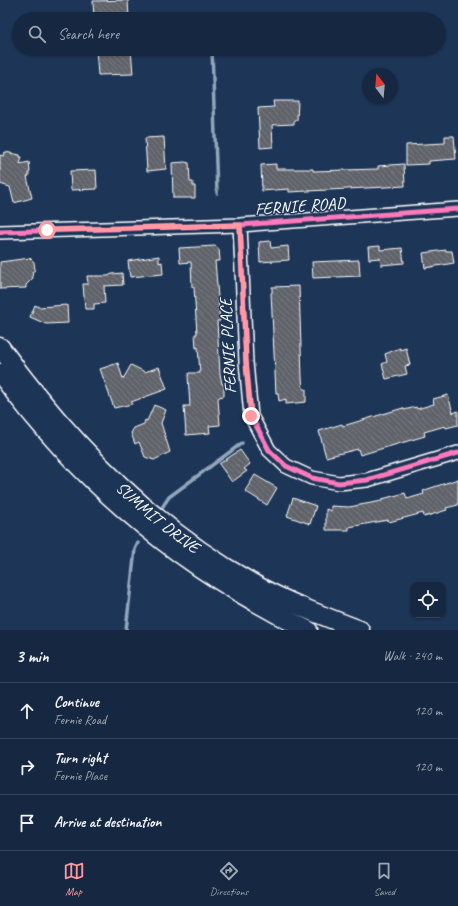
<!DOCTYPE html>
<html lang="en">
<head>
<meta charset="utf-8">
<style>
	:root { --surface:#162841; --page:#23344c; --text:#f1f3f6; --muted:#9ea6b1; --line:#35445a; --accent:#ff9aa2 }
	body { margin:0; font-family:Caveat,sans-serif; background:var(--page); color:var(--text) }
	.controls { position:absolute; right:12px; bottom:12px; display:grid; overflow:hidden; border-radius:8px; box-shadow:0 1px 3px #0004 }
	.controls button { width:36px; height:36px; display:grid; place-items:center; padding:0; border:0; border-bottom:1px solid var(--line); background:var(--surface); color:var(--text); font:20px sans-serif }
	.compass { position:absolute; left:362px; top:68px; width:36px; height:36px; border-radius:50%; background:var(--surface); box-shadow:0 1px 3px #0004; rotate:344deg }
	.stop { position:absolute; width:12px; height:12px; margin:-9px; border:3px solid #ff9aa2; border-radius:50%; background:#fff }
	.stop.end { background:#ff9aa2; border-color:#fff; box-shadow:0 1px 4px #0008 }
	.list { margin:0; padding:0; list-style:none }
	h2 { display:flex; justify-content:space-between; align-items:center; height:52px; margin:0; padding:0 16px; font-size:17px }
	h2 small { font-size:13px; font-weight:400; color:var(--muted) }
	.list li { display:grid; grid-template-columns:26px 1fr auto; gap:12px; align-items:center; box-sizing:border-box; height:56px; padding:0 16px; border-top:1px solid var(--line) }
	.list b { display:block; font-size:15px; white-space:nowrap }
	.list p { margin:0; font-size:13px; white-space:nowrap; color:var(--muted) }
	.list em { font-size:13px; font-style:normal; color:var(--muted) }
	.icon { flex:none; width:22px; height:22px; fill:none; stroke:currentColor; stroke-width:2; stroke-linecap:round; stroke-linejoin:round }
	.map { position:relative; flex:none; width:458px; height:630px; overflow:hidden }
	.search { position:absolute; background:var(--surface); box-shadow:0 1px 3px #0004; left:12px; right:12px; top:12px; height:44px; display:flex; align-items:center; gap:10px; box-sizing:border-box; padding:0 14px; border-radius:22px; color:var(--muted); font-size:15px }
	.sheet { height:220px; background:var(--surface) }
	nav { display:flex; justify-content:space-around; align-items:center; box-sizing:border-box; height:56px; border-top:1px solid var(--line); background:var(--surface); font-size:11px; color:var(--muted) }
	nav a { display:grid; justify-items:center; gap:2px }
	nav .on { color:var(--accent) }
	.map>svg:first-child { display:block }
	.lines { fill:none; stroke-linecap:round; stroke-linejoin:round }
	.stream { stroke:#91a7bc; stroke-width:3.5 }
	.building { fill:url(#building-back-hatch); stroke:#fff }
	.street-casing { stroke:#fff; stroke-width:16 }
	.secondary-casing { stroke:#fff; stroke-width:21 }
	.street { stroke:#1d3557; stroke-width:13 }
	.secondary { stroke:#1d3557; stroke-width:18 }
	.cycleway-casing { stroke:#1d3557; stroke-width:8 }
	.cycleway { stroke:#fd7abc; stroke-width:5 }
	.route { stroke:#ff9aa2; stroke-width:5 }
	.labels { text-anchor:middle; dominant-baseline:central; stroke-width:3; stroke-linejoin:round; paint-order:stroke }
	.street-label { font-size:17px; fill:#fff; stroke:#1d3557 }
</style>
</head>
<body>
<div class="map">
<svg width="458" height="630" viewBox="0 0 458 630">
	<defs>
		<pattern id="building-back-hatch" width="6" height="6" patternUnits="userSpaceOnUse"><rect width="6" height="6" fill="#60636a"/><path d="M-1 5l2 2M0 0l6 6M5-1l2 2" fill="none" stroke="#787a80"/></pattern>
	</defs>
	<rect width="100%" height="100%" fill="#1d3557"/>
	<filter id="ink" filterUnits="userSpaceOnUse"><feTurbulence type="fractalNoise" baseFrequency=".025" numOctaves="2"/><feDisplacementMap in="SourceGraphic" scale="8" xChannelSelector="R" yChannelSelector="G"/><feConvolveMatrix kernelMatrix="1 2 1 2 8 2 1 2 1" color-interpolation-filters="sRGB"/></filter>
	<g filter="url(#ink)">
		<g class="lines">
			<path class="stream" d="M 210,18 L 210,19
				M 212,49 L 217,193
				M 161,509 L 169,497 L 242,443
				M 126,630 L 135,549 L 138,543"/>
		</g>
		<path class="building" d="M 128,0 L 129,19 L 94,19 L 93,1 Z
			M 96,49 L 131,49 L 133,74 L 98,75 Z
			M 273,101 L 298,101 L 297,120 L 294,120 L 294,124 L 272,125 L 273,147 L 260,148 L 258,108 L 274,107 Z
			M 445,136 L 454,136 L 456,159 L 429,161 L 429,164 L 406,165 L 406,145 L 445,143 Z
			M 164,137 L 166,169 L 147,171 L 145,138 Z
			M 5,152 L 20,155 L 20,157 L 22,157 L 20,164 L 29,162 L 30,172 L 29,172 L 29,176 L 27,177 L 32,198 L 14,203 L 10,187 L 0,184 L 0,155 L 4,156 Z
			M 185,162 L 189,163 L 190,182 L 193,182 L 193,186 L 195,186 L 195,198 L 173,198 L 172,163 Z
			M 276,164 L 276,169 L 313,169 L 313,171 L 378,169 L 378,166 L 404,164 L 405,186 L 289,192 L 289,189 L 262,191 L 261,165 Z
			M 96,170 L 97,189 L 71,190 L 70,171 Z
			M 270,241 L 271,248 L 288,246 L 289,260 L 260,262 L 259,242 Z
			M 215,246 L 219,249 L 220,261 L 215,261 L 220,321 L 217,321 L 220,374 L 222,384 L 224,384 L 224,396 L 219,397 L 218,399 L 220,425 L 209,426 L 210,433 L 186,435 L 184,406 L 190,406 L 188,376 L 189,373 L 200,373 L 198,347 L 196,348 L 195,334 L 197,334 L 194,287 L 192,287 L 191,262 L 180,263 L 179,248 Z
			M 380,246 L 380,250 L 402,248 L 404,263 L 381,265 L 380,258 L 369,259 L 368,247 Z
			M 446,250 L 446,251 L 452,251 L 454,263 L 425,268 L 423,253 Z
			M 159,256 L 159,263 L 162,262 L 163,274 L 130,277 L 128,261 Z
			M 30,258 L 34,262 L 35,270 L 32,272 L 33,278 L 26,285 L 26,288 L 0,289 L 0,262 Z
			M 359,260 L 360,276 L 313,278 L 312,262 Z
			M 122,273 L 123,285 L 104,286 L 105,303 L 94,304 L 94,309 L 85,309 L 83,284 L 88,284 L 87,276 L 108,276 L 112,274 Z
			M 299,286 L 302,378 L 303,389 L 306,389 L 306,402 L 286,404 L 286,399 L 279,401 L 278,393 L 276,393 L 271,293 L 272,293 L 272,287 Z
			M 35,305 L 39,307 L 67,305 L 68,323 L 46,324 L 30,317 Z
			M 400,348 L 400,350 L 406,348 L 410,365 L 405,366 L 407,374 L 386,379 L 382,364 L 387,362 L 385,354 Z
			M 118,363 L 123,379 L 131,365 L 145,372 L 159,367 L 167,389 L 131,402 L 132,404 L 114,408 L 100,369 Z
			M 448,395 L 453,413 L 458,411 L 458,425 L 446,428 L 445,426 L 424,432 L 425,436 L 360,455 L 358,449 L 326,457 L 319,431 L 342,424 L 343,426 L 403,408 L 404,410 L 416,407 L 417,409 L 434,404 L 433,399 Z
			M 154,405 L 166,410 L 161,423 L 170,452 L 154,460 L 145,457 L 139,442 L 135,444 L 131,433 L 134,428 L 144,424 L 145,420 L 147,421 Z
			M 240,450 L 250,464 L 244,469 L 247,471 L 232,482 L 219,464 Z
			M 255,475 L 277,488 L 267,505 L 245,491 Z
			M 458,479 L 458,505 L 446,508 L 447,510 L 424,517 L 423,513 L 389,522 L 388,520 L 349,527 L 349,530 L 326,530 L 326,509 L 331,511 L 331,506 L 349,507 L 382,501 L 382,499 L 405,493 L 407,499 L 424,494 L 423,491 L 428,489 Z
			M 293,498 L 316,506 L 310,524 L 287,516 Z"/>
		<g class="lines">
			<g class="street-casing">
				<path id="street" d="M 240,225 L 246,362 L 251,416 L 269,450 L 286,466 L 312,478 L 339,483 L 367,480 L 458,453
					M 0,232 L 240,225 L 458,209"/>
			</g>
			<g class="secondary-casing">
				<g id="secondary">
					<path id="s1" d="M 0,347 C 68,441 150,526 252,583 C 286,602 323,616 360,630"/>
					<path d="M 0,373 C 69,467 155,546 257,603 C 274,612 291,623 308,630"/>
				</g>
			</g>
			<use href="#street" class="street"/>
			<use href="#secondary" class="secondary"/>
			<g class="cycleway-casing">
				<path id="cycleway" d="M 240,225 L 246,362 L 251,416 L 269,450 L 286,466 L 312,478 L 339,483 L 367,480 L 458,453
					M 0,232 L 240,225 L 458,209"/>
			</g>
			<use href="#cycleway" class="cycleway"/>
		</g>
	</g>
	<g class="lines" filter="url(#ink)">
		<path class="route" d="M 47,230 L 240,225 L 246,362 L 251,416"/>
	</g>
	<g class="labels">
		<g class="street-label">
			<text transform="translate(300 206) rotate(-4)">FERNIE ROAD</text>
			<text transform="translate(228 346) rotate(-93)">FERNIE PLACE</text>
			<text stroke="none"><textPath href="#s1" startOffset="233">SUMMIT DRIVE</textPath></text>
		</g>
	</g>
</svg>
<div class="controls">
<button><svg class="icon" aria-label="locate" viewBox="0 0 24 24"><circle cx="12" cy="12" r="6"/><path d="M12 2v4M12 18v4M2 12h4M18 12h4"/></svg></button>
</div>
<svg class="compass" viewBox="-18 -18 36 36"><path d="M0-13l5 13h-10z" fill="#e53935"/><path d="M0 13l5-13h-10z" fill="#9ea6b1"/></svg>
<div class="stop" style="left:47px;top:230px"></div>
<div class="stop end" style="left:251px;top:416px"></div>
<div class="search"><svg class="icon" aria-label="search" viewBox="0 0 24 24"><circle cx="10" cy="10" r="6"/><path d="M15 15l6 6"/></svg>Search here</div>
</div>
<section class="sheet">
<h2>3 min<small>Walk · 240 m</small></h2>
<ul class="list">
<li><svg class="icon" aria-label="ahead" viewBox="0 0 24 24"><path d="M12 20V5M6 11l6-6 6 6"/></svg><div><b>Continue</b><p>Fernie Road</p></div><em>120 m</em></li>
<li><svg class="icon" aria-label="right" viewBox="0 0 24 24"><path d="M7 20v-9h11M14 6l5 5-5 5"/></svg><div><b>Turn right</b><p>Fernie Place</p></div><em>120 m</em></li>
<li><svg class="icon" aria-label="arrive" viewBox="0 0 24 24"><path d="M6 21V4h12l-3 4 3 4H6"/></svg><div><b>Arrive at destination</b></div></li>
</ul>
</section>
<nav>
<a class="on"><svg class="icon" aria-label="map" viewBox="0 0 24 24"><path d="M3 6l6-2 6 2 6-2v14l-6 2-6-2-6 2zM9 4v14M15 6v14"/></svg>Map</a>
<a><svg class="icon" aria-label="directions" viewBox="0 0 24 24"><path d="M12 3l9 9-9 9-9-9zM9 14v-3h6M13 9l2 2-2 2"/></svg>Directions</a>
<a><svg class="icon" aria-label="saved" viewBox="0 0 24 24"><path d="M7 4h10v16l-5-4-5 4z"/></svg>Saved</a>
</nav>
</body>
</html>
